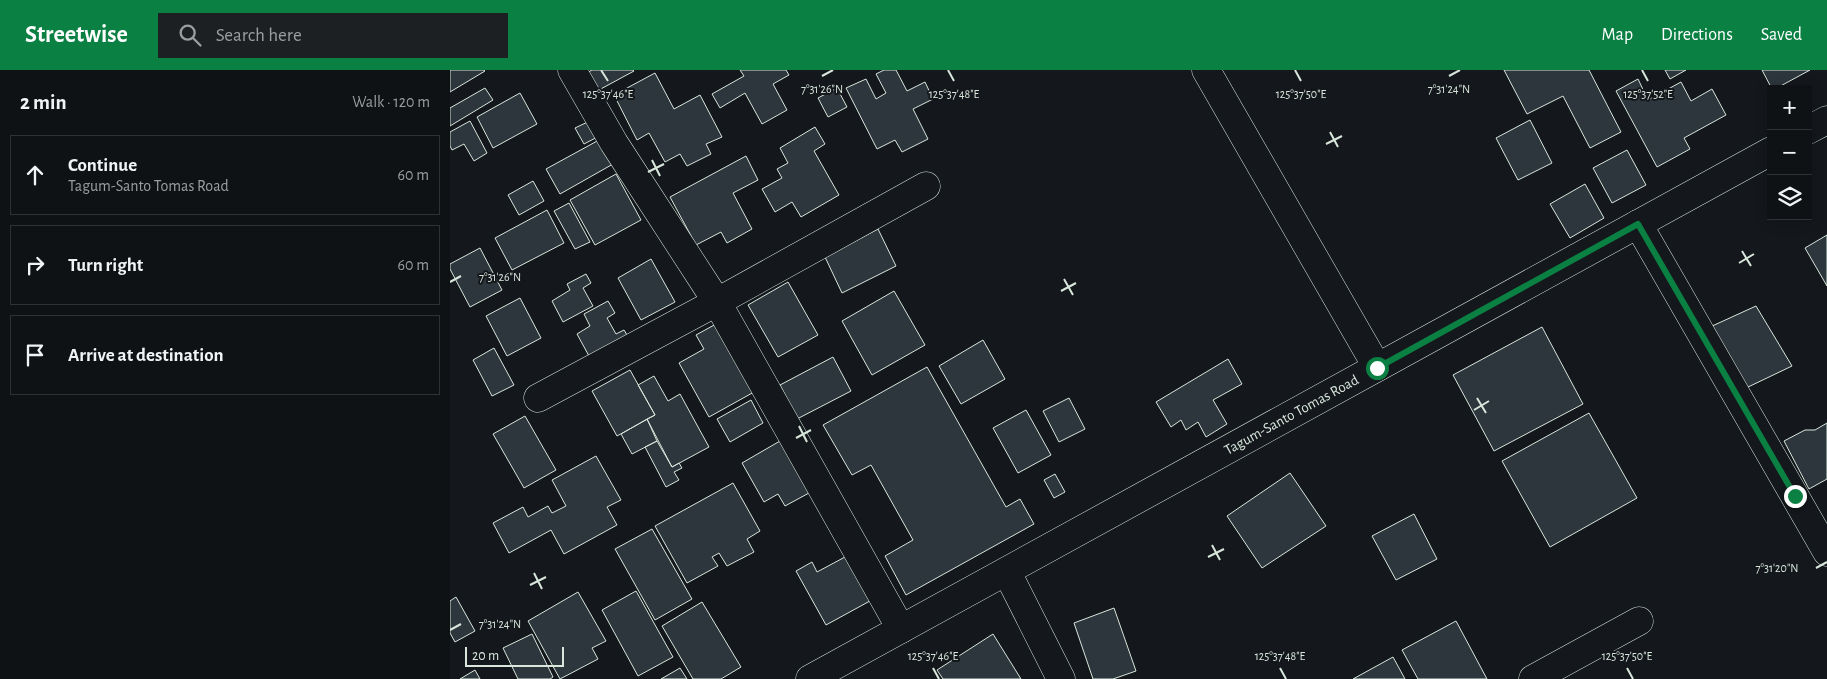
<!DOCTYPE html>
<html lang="en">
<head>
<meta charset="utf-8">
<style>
	:root { --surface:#0f1215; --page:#1d2022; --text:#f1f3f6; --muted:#9b9ea0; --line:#2f3234; --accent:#0b8043 }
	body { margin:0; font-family:"Alegreya Sans",sans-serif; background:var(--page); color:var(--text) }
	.controls { position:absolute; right:15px; top:15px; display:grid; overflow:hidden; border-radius:0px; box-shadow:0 2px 12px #0003 }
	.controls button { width:45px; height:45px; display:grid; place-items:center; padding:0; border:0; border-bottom:1px solid var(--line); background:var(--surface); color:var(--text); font:25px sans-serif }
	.scale { position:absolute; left:15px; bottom:12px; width:99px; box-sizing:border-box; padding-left:5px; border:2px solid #d8e6dc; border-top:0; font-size:14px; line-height:18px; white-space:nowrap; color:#d8e6dc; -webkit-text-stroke:4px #14181c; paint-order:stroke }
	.stop { position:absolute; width:15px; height:15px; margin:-11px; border:4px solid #0b8043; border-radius:50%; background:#fff }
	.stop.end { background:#0b8043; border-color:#fff; box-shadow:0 1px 5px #0008 }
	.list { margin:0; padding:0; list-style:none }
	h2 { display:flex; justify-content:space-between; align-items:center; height:65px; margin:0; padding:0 20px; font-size:21px }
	h2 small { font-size:16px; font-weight:400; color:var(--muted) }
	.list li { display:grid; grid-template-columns:32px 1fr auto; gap:15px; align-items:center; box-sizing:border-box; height:80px; margin:0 10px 10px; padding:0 10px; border:1px solid var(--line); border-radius:0px }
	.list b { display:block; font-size:19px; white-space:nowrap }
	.list p { margin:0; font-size:16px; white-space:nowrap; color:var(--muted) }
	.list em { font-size:16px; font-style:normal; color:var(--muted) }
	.icon { flex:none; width:28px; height:28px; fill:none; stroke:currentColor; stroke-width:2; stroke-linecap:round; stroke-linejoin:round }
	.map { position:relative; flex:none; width:1377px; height:609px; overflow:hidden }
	header { display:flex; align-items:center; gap:30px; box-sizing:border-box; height:70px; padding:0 25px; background:var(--accent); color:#fff }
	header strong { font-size:24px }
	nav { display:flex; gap:28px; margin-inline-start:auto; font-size:18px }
	.search { width:350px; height:45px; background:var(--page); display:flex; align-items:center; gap:12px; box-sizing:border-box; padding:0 18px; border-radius:0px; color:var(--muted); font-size:19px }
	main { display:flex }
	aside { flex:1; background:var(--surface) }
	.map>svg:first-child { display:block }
	.building { fill:#2c363c; stroke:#d8e6dc }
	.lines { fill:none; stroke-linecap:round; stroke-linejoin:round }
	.minor-casing { stroke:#d8e6dc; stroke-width:29 }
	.secondary-casing { stroke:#d8e6dc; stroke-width:29 }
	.minor { stroke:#14181c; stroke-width:28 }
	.secondary { stroke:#14181c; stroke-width:28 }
	.route { stroke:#0b8043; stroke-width:6 }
	.ticks { fill:none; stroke:#d8e6dc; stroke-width:2 }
	.labels { text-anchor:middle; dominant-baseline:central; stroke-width:4; stroke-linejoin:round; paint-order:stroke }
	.street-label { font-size:15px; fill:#d8e6dc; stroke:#14181c }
	.ticks-label { font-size:12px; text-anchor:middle; fill:#d8e6dc; stroke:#14181c; stroke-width:4; stroke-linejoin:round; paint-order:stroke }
</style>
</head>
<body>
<header>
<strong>Streetwise</strong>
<div class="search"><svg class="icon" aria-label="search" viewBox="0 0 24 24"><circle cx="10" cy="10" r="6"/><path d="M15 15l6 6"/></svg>Search here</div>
<nav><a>Map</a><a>Directions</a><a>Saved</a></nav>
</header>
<main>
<aside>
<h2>2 min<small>Walk · 120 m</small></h2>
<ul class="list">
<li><svg class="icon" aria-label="ahead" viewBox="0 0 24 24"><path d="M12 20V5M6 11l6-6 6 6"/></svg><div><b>Continue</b><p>Tagum-Santo Tomas Road</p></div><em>60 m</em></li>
<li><svg class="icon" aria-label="right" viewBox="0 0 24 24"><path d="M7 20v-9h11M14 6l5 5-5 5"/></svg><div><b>Turn right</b></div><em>60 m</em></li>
<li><svg class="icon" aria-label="arrive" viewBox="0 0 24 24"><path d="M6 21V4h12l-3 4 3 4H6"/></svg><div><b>Arrive at destination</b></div></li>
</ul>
</aside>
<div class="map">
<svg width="1377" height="609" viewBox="0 0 1377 609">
	<rect width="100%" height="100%" fill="#14181c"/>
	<path class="building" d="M 0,0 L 34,0 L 35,1 L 0,22 Z
		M 142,0 L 183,0 L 184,1 L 147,21 L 137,3 Z
		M 290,0 L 336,0 L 339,5 L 323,14 L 337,40 L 312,54 L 295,23 L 270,38 L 262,24 L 294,6 Z
		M 434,0 L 446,0 L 457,21 L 475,12 L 483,29 L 463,39 L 478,69 L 452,82 L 445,70 L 427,79 L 396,18 L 416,9 L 426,29 L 436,23 L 426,4 Z
		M 1054,0 L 1139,0 L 1171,62 L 1140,78 L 1113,26 L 1077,44 Z
		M 1215,0 L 1236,0 L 1220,9 Z
		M 1312,0 L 1360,0 L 1325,19 L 1322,19 Z
		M 205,3 L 224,39 L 250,25 L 272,67 L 256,74 L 261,84 L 237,96 L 230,84 L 215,92 L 199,63 L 187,70 L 164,25 Z
		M 1188,9 L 1198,30 L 1231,12 L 1241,31 L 1262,19 L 1276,45 L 1234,68 L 1240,79 L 1207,97 L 1166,21 Z
		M 35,18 L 43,30 L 0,56 L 0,38 Z
		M 387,18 L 397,37 L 378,47 L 368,28 Z
		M 70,23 L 87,54 L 43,78 L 27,47 Z
		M 144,49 L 153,64 L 134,74 L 125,58 Z
		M 1080,50 L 1102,93 L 1068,110 L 1046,68 Z
		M 20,51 L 37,83 L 24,91 L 14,74 L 2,80 L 0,76 L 0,62 Z
		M 365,57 L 375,74 L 364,81 L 389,125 L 351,147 L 342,132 L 325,142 L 312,119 L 332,108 L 327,99 L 338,93 L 330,78 Z
		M 149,70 L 163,94 L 110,124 L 96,99 Z
		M 1177,80 L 1196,115 L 1162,133 L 1143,98 Z
		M 296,86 L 308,110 L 283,123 L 302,159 L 277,173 L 271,162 L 246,175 L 220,127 Z
		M 166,104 L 191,150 L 145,175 L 120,130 Z
		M 83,111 L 94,131 L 69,145 L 58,125 Z
		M 1135,114 L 1154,148 L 1120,168 L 1100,134 Z
		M 119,133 L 140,172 L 125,179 L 104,141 Z
		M 97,140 L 114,173 L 62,200 L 45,168 Z
		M 428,159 L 446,196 L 392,223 L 375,187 Z
		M 1377,165 L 1377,216 L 1355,178 Z
		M 30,178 L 52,220 L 20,237 L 0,199 L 0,194 Z
		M 201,189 L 225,232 L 191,250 L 168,208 Z
		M 136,204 L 141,213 L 133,218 L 143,236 L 113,252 L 102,231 L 120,220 L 117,214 Z
		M 338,212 L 368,265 L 328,287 L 298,235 Z
		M 444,221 L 475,275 L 422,305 L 392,251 Z
		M 70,228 L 91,268 L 57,286 L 36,246 Z
		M 158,231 L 165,243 L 157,248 L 166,264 L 174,260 L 180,270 L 139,286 L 127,264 L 140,256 L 134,244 Z
		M 1306,236 L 1342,296 L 1296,318 L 1260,257 Z
		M 266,254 L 304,322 L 259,347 L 229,293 L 254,279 L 246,265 Z
		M 1092,257 L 1133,334 L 1044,381 L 1003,305 Z
		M 533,270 L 555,309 L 511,334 L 489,296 Z
		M 44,278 L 64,315 L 42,326 L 23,290 Z
		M 383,287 L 401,321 L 347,349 L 330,315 Z
		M 778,289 L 792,314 L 763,330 L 777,354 L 756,367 L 748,352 L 736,360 L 731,350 L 721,357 L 706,332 Z
		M 477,297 L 556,437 L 570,429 L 584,454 L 456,525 L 435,486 L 463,470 L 421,395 L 402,405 L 373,355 Z
		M 180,300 L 205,345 L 167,366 L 142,321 Z
		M 204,306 L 218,331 L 230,324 L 259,377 L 222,397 L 197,349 L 205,345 L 188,315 Z
		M 619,328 L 635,359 L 609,372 L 593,341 Z
		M 301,330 L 313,353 L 280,372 L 267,349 Z
		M 576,340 L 601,385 L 568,403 L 543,358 Z
		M 1139,343 L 1187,428 L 1100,477 L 1052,391 Z
		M 75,346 L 106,400 L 74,418 L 43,364 Z
		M 197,349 L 207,371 L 182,384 L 171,364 Z
		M 1377,353 L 1377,409 L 1359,419 L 1334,371 L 1355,360 L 1365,360 Z
		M 207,371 L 222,397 L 229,393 L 232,398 L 224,402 L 229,410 L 216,417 L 195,377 Z
		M 330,371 L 359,423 L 335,436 L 328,424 L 314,432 L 292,393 Z
		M 146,386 L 171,430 L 157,437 L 167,455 L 114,484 L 101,460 L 59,483 L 43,453 L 73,437 L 78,447 L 98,436 L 102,443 L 116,436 L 102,410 Z
		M 840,403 L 876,456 L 812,498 L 777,446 Z
		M 605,404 L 615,422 L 604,428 L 594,410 Z
		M 283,413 L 310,461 L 297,469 L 304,482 L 277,496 L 269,483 L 262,487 L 268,496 L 237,513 L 205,456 Z
		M 964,444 L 987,489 L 946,510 L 922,466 Z
		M 202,459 L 242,529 L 205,550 L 165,479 Z
		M 395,487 L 429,526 L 376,555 L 346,501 L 362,492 L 367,502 Z
		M 186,521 L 223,587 L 188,606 L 152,540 Z
		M 128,522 L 156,571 L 142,578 L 148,589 L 110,609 L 78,551 Z
		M 6,527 L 25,561 L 5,572 L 0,563 L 0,531 Z
		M 252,532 L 291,597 L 271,609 L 243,609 L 212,556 Z
		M 664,538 L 686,601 L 663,609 L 643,609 L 624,553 Z
		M 1006,551 L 1037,609 L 968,609 L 952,580 Z
		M 82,564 L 103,607 L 100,609 L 68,609 L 53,578 Z
		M 543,564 L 571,609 L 493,609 L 487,600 Z
		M 943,587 L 955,609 L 903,609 Z
		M 230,598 L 237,609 L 211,609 Z
		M 25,600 L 30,609 L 10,609 Z"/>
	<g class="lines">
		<g class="minor-casing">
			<path id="minor" d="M 122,0 L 164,73 L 267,232 L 451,559
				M 756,0 L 927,297
				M 1188,154 L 1377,482
				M 88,328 L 267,232 L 476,116
				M 557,502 L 611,609
				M 1083,609 L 1189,551"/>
		</g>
		<g class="secondary-casing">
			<g id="secondary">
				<path d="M 1358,60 L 1377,50"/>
				<path id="s1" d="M 360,609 L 1321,81"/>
			</g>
		</g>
		<use href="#minor" class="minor"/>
		<use href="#secondary" class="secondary"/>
	</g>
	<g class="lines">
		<path class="route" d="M 927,298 L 1188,154 L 1345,426"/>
	</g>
	<path class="ticks" d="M 151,0 L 158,11M 498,0 L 504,11M 845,0 L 851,11M 1192,0 L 1198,11M 372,6 L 383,0M 999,6 L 1010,0M 880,62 L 888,77M 876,74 L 892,66M 202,90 L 210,106M 198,102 L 214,94M 1292,181 L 1301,196M 1289,193 L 1304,184M 614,209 L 623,225M 0,212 L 11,206M 611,221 L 626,213M 1027,328 L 1036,343M 1024,340 L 1039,331M 349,356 L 357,372M 346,368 L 361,360M 762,475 L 770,490M 758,487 L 774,479M 1366,498 L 1377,492M 84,503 L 92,519M 80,515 L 96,507M 0,560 L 11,554M 483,598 L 489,609M 830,598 L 836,609M 1177,598 L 1183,609"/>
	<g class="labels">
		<g class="street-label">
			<text stroke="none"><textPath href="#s1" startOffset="549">Tagum-Santo Tomas Road</textPath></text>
		</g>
	</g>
	<g class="ticks-label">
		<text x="372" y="23">7°31'26"N</text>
		<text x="999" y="23">7°31'24"N</text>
		<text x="158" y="28">125°37'46"E</text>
		<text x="504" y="28">125°37'48"E</text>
		<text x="851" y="28">125°37'50"E</text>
		<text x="1198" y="28">125°37'52"E</text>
		<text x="50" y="211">7°31'26"N</text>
		<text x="1327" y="502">7°31'20"N</text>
		<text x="50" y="558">7°31'24"N</text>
		<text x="483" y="590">125°37'46"E</text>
		<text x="830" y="590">125°37'48"E</text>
		<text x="1177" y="590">125°37'50"E</text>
	</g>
</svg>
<div class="controls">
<button>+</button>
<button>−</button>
<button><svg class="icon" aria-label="layers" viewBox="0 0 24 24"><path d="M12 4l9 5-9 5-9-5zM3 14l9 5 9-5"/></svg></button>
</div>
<div class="scale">20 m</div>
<div class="stop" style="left:927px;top:298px"></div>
<div class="stop end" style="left:1345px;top:426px"></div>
</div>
</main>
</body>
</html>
